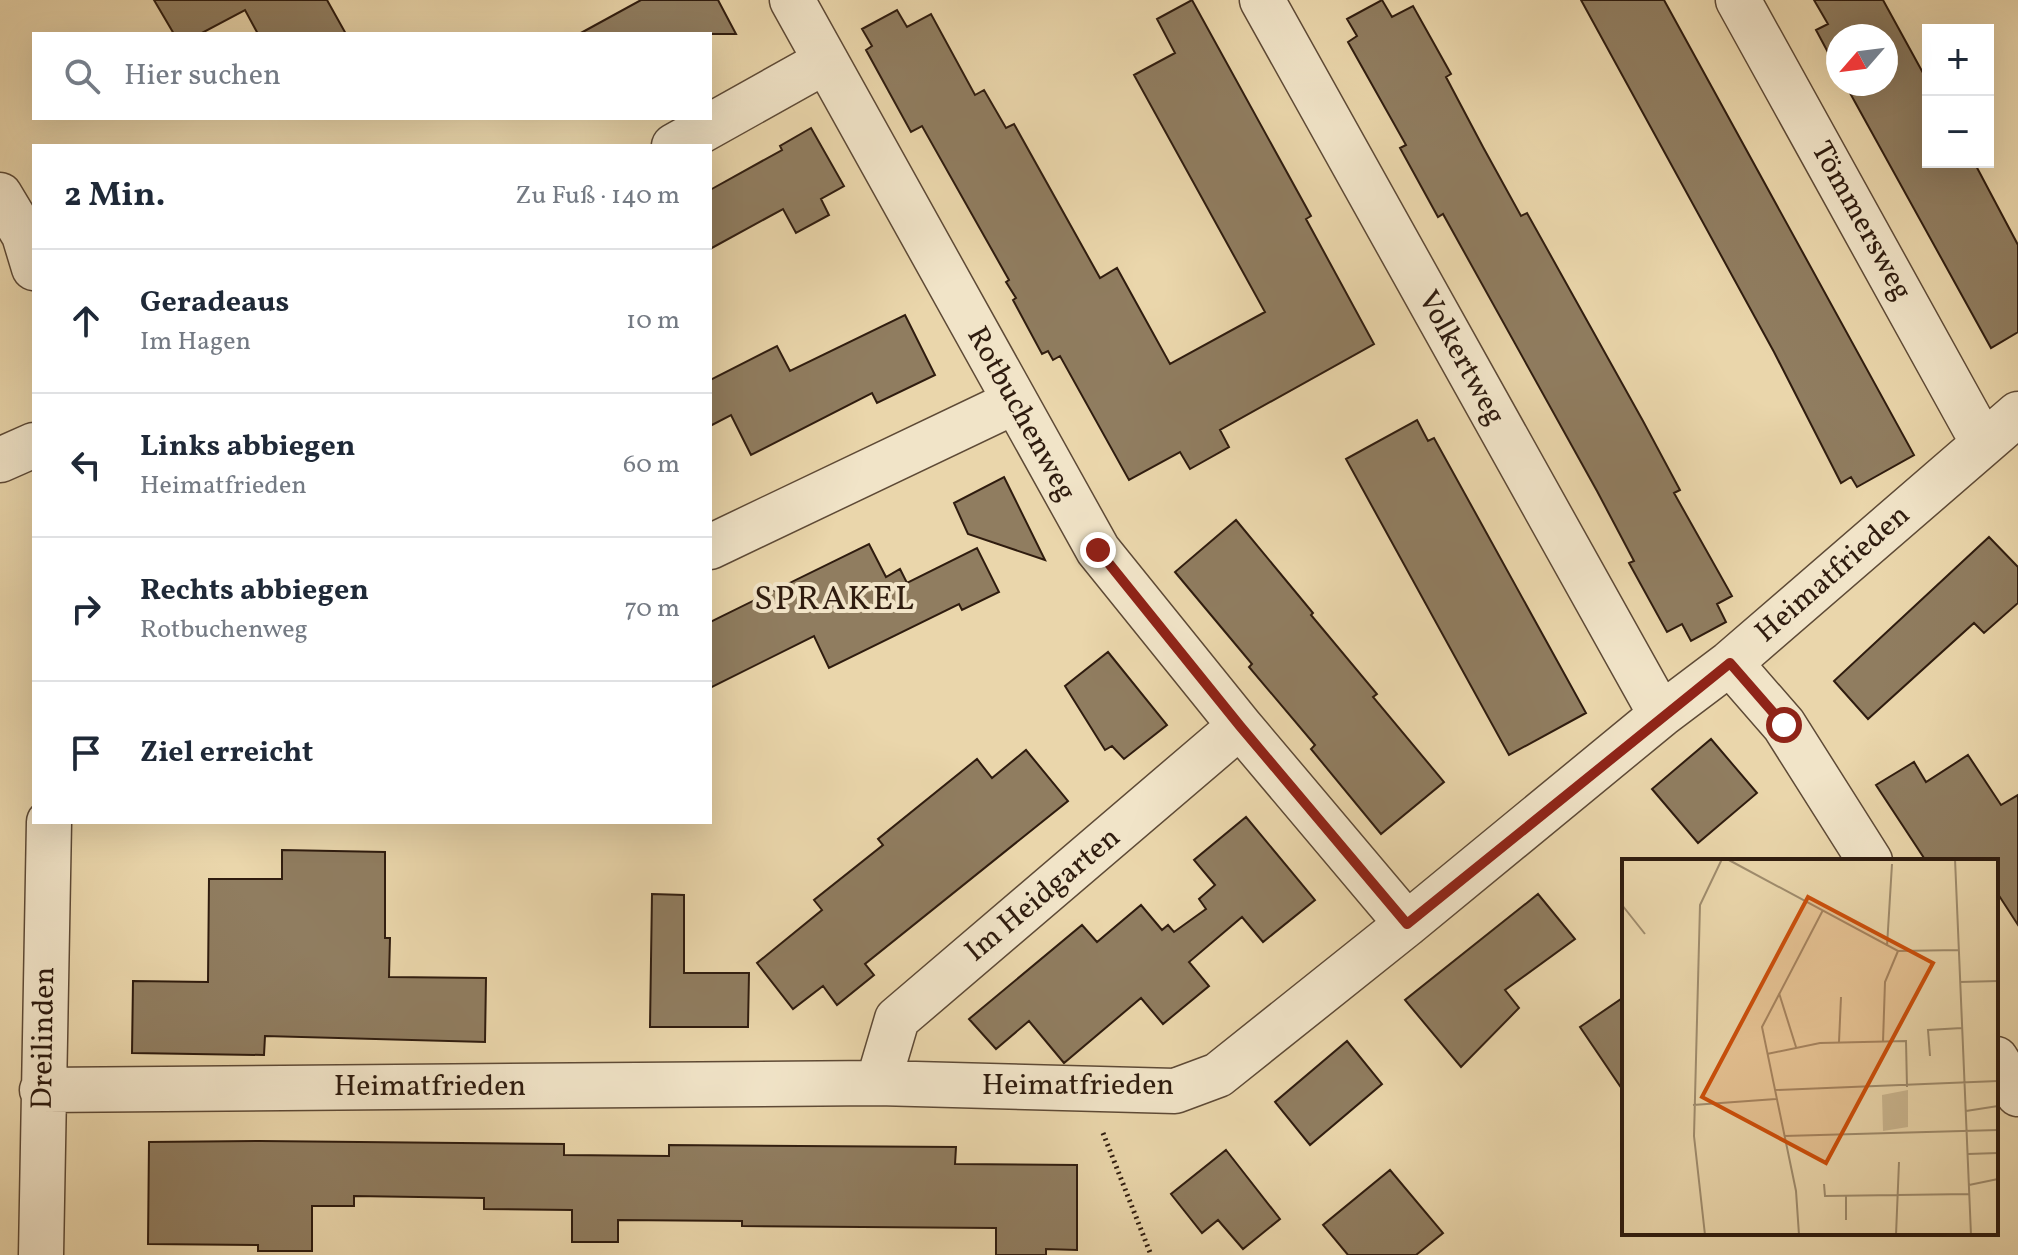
<!DOCTYPE html>
<html lang="de">
<head>
<meta charset="utf-8">
<style>
	:root { --surface:#fff; --page:#f2f2f3; --text:#1f2937; --muted:#747a83; --line:#e0e1e3 }
	body { margin:0; font-family:Vollkorn,serif; background:var(--page); color:var(--text) }
	.controls { position:absolute; right:24px; top:24px; display:grid; overflow:hidden; border-radius:0px; box-shadow:0 8px 32px #0002 }
	.controls button { width:72px; height:72px; display:grid; place-items:center; padding:0; border:0; border-bottom:2px solid var(--line); background:var(--surface); color:var(--text); font:40px sans-serif }
	.compass { position:absolute; left:1826px; top:24px; width:72px; height:72px; border-radius:50%; background:var(--surface); box-shadow:0 8px 32px #0002; rotate:242deg }
	.stop { position:absolute; width:24px; height:24px; margin:-18px; border:6px solid #8f2418; border-radius:50%; background:#fff }
	.stop.end { background:#8f2418; border-color:#fff; box-shadow:0 2px 8px #0008 }
	.list { margin:0; padding:0; list-style:none }
	h2 { display:flex; justify-content:space-between; align-items:center; height:104px; margin:0; padding:0 32px; font-size:34px }
	h2 small { font-size:26px; font-weight:400; color:var(--muted) }
	.list li { display:grid; grid-template-columns:52px 1fr auto; gap:24px; align-items:center; box-sizing:border-box; height:144px; padding:0 32px; border-top:2px solid var(--line) }
	.list b { display:block; font-size:30px; white-space:nowrap }
	.list p { margin:0; font-size:26px; white-space:nowrap; color:var(--muted) }
	.list em { font-size:26px; font-style:normal; color:var(--muted) }
	.icon { flex:none; width:44px; height:44px; fill:none; stroke:currentColor; stroke-width:2; stroke-linecap:round; stroke-linejoin:round }
	.map { position:relative; flex:none; width:2018px; height:1255px; overflow:hidden }
	.search { position:absolute; background:var(--surface); box-shadow:0 8px 32px #0002; left:32px; top:32px; width:680px; height:88px; display:flex; align-items:center; gap:20px; box-sizing:border-box; padding:0 28px; border-radius:0px; color:var(--muted); font-size:30px }
	.panel { position:absolute; background:var(--surface); box-shadow:0 8px 32px #0002; left:32px; top:144px; width:680px; height:680px; border-radius:0px }
	.map>svg:first-child { display:block }
	.building { fill:#907d60; stroke:#2f1c0f; stroke-width:2 }
	.lines { fill:none; stroke-linecap:round; stroke-linejoin:round }
	.minor-casing { stroke:#5e4a36; stroke-width:47 }
	.path { stroke:#2f1c0f; stroke-width:5; stroke-dasharray:2 4; stroke-linecap:butt }
	.minor { stroke:#f1e4c8; stroke-width:44 }
	.route { stroke:#8f2418; stroke-width:10 }
	.labels { text-anchor:middle; dominant-baseline:central; stroke-width:8; stroke-linejoin:round; paint-order:stroke }
	.street-label { font-size:30px; fill:#2f1c0f; stroke:#f1e4c8 }
	.quarter-label { font-size:34px; letter-spacing:2px; fill:#2f1c0f; stroke:#f1e4c8 }
	.inset-road { fill:none; stroke:#9f8c6d; stroke-width:2 }
	.view { fill:#cc500c; fill-opacity:0.15; stroke:#cc500c; stroke-width:4 }
	.inset-edge { fill:none; stroke:#2f1c0f; stroke-width:4 }
</style>
</head>
<body>
<div class="map">
<svg width="2018" height="1255" viewBox="0 0 2018 1255">
	<rect width="100%" height="100%" fill="#ead6ab"/>
	<filter id="stains"><feTurbulence type="fractalNoise" baseFrequency=".0025" numOctaves="4"/><feColorMatrix values="0 0 0 0 .2 0 0 0 0 .09 0 0 0 0 .02 0 0 0 .5 -.17"/></filter>
	<radialGradient id="worn" r=".72"><stop offset=".6" stop-color="#630" stop-opacity="0"/><stop offset="1" stop-color="#630" stop-opacity=".3"/></radialGradient>
	<path class="building" d="M 154,0 L 327,0 L 346,34 L 258,34 L 245,10 L 200,34 L 174,34 Z
		M 641,0 L 718,0 L 736,34 L 579,34 Z
		M 1192,0 L 1311,216 L 1306,219 L 1374,344 L 1220,430 L 1229,447 L 1190,469 L 1180,452 L 1129,480 L 1060,356 L 1053,360 L 1048,351 L 1042,354 L 1013,300 L 1016,298 L 1006,282 L 1009,280 L 922,126 L 911,132 L 866,50 L 872,46 L 862,29 L 897,10 L 907,27 L 931,14 L 975,95 L 984,90 L 1006,128 L 1014,124 L 1100,278 L 1117,268 L 1170,364 L 1265,312 L 1134,75 L 1175,53 L 1157,19 Z
		M 1382,0 L 1392,17 L 1413,6 L 1451,74 L 1446,77 L 1483,147 L 1521,216 L 1527,213 L 1643,421 L 1680,490 L 1674,493 L 1732,596 L 1717,604 L 1726,622 L 1691,641 L 1682,624 L 1667,632 L 1629,563 L 1634,561 L 1597,491 L 1443,214 L 1438,217 L 1400,148 L 1406,145 L 1348,42 L 1357,36 L 1347,19 Z
		M 1581,0 L 1664,0 L 1914,455 L 1857,487 L 1851,477 L 1841,483 L 1774,352 Z
		M 1814,0 L 1883,0 L 1928,82 L 1928,162 L 1974,162 L 2018,245 L 2018,332 L 1991,348 L 1845,84 L 1886,84 L 1886,36 L 1838,36 L 1838,71 L 1816,30 L 1828,24 Z
		M 811,128 L 844,186 L 821,199 L 829,215 L 796,233 L 783,209 L 710,249 L 710,190 L 782,150 L 780,146 Z
		M 905,315 L 935,375 L 877,403 L 872,393 L 751,455 L 731,415 L 710,426 L 710,380 L 777,346 L 790,371 Z
		M 1417,420 L 1428,441 L 1434,438 L 1586,713 L 1509,755 L 1346,459 Z
		M 1004,477 L 1045,560 L 968,534 L 954,503 Z
		M 1236,520 L 1313,613 L 1311,615 L 1377,694 L 1373,697 L 1444,782 L 1381,834 L 1311,749 L 1315,745 L 1249,667 L 1252,664 L 1175,572 Z
		M 1989,537 L 2018,567 L 2018,603 L 1984,633 L 1974,623 L 1868,719 L 1834,681 Z
		M 869,544 L 886,577 L 900,569 L 907,583 L 977,548 L 999,592 L 962,610 L 959,604 L 829,668 L 814,636 L 710,688 L 710,622 Z
		M 1108,652 L 1167,725 L 1124,759 L 1112,746 L 1105,750 L 1065,686 Z
		M 1711,739 L 1757,793 L 1698,843 L 1652,789 Z
		M 1026,750 L 1068,801 L 865,964 L 874,975 L 837,1005 L 823,986 L 793,1009 L 757,963 L 822,910 L 814,900 L 883,845 L 878,839 L 977,759 L 992,778 Z
		M 1968,755 L 2001,805 L 2018,795 L 2018,925 L 1996,891 L 1996,861 L 1926,861 L 1876,785 L 1914,762 L 1926,782 Z
		M 1246,817 L 1315,900 L 1263,942 L 1242,917 L 1189,962 L 1209,986 L 1163,1024 L 1141,998 L 1064,1063 L 1029,1021 L 996,1049 L 969,1019 L 1082,925 L 1097,942 L 1141,905 L 1162,930 L 1168,925 L 1174,932 L 1206,909 L 1199,899 L 1215,885 L 1194,860 Z
		M 282,850 L 385,852 L 385,938 L 390,938 L 389,977 L 486,978 L 485,1042 L 265,1036 L 264,1055 L 132,1053 L 133,981 L 208,982 L 209,879 L 282,879 Z
		M 652,894 L 684,895 L 684,973 L 749,973 L 748,1027 L 650,1027 Z
		M 1538,894 L 1575,939 L 1505,990 L 1519,1008 L 1461,1067 L 1405,1000 Z
		M 1624,997 L 1624,1092 L 1580,1027 Z
		M 1347,1041 L 1382,1084 L 1310,1145 L 1275,1102 Z
		M 260,1141 L 564,1144 L 564,1155 L 669,1156 L 669,1145 L 956,1147 L 955,1164 L 1077,1165 L 1077,1250 L 1046,1249 L 1046,1255 L 996,1255 L 996,1228 L 742,1226 L 742,1221 L 618,1220 L 618,1242 L 572,1242 L 572,1210 L 484,1209 L 484,1198 L 354,1196 L 354,1206 L 312,1206 L 312,1251 L 258,1251 L 258,1245 L 148,1244 L 149,1142 Z
		M 1226,1150 L 1280,1219 L 1243,1249 L 1218,1220 L 1202,1233 L 1171,1194 Z
		M 1390,1170 L 1443,1233 L 1416,1255 L 1348,1255 L 1323,1225 Z"/>
	<g class="lines">
		<g class="minor-casing">
			<path id="minor" d="M 792,0 L 1098,550 L 1240,726 L 1407,924
				M 1262,0 L 1661,715
				M 1738,0 L 1983,443
				M 674,146 L 826,61
				M 0,195 L 24,235 L 34,268
				M 0,460 L 34,445
				M 710,547 L 1014,402
				M 1730,663 L 1784,725 L 1870,861
				M 1996,1059 L 2018,1094
				M 878,1083 L 897,1019 L 1240,726
				M 42,1090 L 878,1083 L 1175,1091 L 1218,1075 L 1407,924 L 1661,715 L 1730,663 L 2018,414
				M 41,1255 L 49,822"/>
		</g>
		<path class="path" d="M 1103,1133 L 1151,1255"/>
		<use href="#minor" class="minor"/>
	</g>
	<g class="lines">
		<path class="route" d="M 1098,550 L 1240,726 L 1407,924 L 1730,663 L 1784,725"/>
	</g>
	<g class="labels">
		<g class="street-label">
			<text transform="translate(1861 221) rotate(61)">Tömmersweg</text>
			<text transform="translate(1461 358) rotate(61)">Volkertweg</text>
			<text transform="translate(1021 414) rotate(61)">Rotbuchenweg</text>
			<text transform="translate(1833 574) rotate(-41)">Heimatfrieden</text>
			<text transform="translate(1043 895) rotate(-40)">Im Heidgarten</text>
			<text transform="translate(44 1038) rotate(-89)">Dreilinden</text>
			<text x="1078" y="1086">Heimatfrieden</text>
			<text x="430" y="1087">Heimatfrieden</text>
		</g>
		<g class="quarter-label">
			<text x="835" y="600">SPRAKEL</text>
		</g>
	</g>
	<g transform="translate(1622 859)">
		<rect width="376" height="376" fill="#ead6ab"/>
		<path d="M 286,231 L 286,268 L 261,272 L 260,236 Z" fill="#cab690"/>
		<path class="inset-road" d="M 105,0 L 276,92 L 337,91M 333,0 L 349,376M 0,46 L 23,75M 265,87 L 270,5M 338,123 L 376,122M 157,134 L 174,188M 217,183 L 219,138M 261,183 L 263,123 L 276,92M 145,195 L 198,184 L 284,182 L 285,228M 308,197 L 306,171 L 340,169M 153,231 L 376,222M 71,246 L 154,240M 344,252 L 376,247M 162,277 L 376,271M 346,295 L 376,294M 202,325 L 203,337 L 348,335M 347,326 L 376,320M 224,336 L 224,361M 83,376 L 72,277 L 78,46 L 100,0M 177,376 L 174,332 L 140,168 L 201,51M 274,376 L 277,303"/>
		<path class="view" d="M 186,38 L 311,104 L 204,304 L 80,238 Z"/>
		<rect width="376" height="376" class="inset-edge"/>
	</g>
	<rect width="100%" height="100%" filter="url(#stains)"/>
	<rect width="100%" height="100%" fill="url(#worn)"/>
</svg>
<div class="controls">
<button>+</button>
<button>−</button>
</div>
<svg class="compass" viewBox="-18 -18 36 36"><path d="M0-13l5 13h-10z" fill="#e53935"/><path d="M0 13l5-13h-10z" fill="#747a83"/></svg>
<div class="stop" style="left:1784px;top:725px"></div>
<div class="stop end" style="left:1098px;top:550px"></div>
<div class="search"><svg class="icon" aria-label="search" viewBox="0 0 24 24"><circle cx="10" cy="10" r="6"/><path d="M15 15l6 6"/></svg>Hier suchen</div>
<section class="panel">
<h2>2 Min.<small>Zu Fuß · 140 m</small></h2>
<ul class="list">
<li><svg class="icon" aria-label="ahead" viewBox="0 0 24 24"><path d="M12 20V5M6 11l6-6 6 6"/></svg><div><b>Geradeaus</b><p>Im Hagen</p></div><em>10 m</em></li>
<li><svg class="icon" aria-label="left" viewBox="0 0 24 24"><path d="M17 20v-9H6M10 6l-5 5 5 5"/></svg><div><b>Links abbiegen</b><p>Heimatfrieden</p></div><em>60 m</em></li>
<li><svg class="icon" aria-label="right" viewBox="0 0 24 24"><path d="M7 20v-9h11M14 6l5 5-5 5"/></svg><div><b>Rechts abbiegen</b><p>Rotbuchenweg</p></div><em>70 m</em></li>
<li><svg class="icon" aria-label="arrive" viewBox="0 0 24 24"><path d="M6 21V4h12l-3 4 3 4H6"/></svg><div><b>Ziel erreicht</b></div></li>
</ul>
</section>
</div>
</body>
</html>
